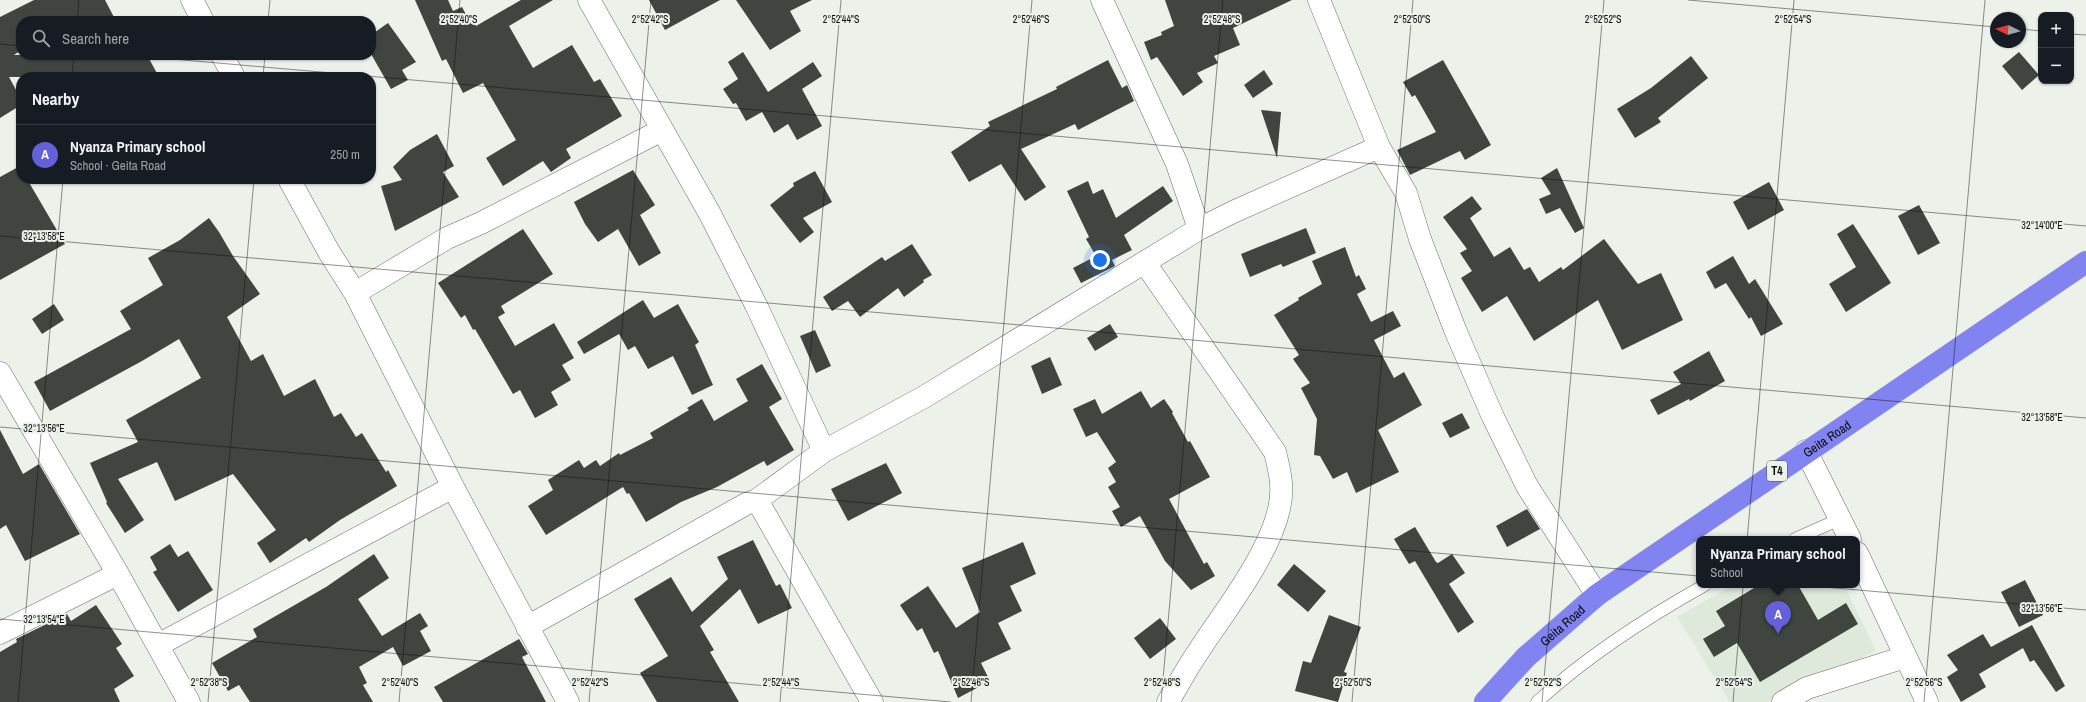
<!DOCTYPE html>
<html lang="en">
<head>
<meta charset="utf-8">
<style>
	:root { --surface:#171b24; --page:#20242c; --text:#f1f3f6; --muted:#9ea1a6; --line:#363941; --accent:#6360d9 }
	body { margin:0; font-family:"Archivo Narrow",sans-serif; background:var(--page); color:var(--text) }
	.controls { position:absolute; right:12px; top:12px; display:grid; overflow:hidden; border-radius:8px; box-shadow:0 1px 3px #0004 }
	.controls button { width:36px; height:36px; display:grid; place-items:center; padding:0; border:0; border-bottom:1px solid var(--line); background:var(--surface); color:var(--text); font:20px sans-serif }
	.compass { position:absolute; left:1990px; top:12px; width:36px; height:36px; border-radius:50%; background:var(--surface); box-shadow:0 1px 3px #0004; rotate:275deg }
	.you { position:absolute; left:1100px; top:260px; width:14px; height:14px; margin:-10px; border:3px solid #fff; border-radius:50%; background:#1a73e8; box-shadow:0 0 0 6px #1a73e833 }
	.badge { display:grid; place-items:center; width:26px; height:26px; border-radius:50%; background:var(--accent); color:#fff; font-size:13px; font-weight:700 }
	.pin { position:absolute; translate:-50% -33px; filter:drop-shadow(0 1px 2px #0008) }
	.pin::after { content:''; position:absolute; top:21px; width:14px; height:12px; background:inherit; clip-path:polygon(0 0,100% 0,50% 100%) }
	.popup { position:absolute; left:1696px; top:536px; width:164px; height:52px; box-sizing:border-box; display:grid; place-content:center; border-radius:8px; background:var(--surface); filter:drop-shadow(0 1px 3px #0005); font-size:13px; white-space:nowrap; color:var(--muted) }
	.popup b { font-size:15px; color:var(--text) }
	.popup::after { content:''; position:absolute; left:50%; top:100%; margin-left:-8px; border:8px solid transparent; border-top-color:var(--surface) }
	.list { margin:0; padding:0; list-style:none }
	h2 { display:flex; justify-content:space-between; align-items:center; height:52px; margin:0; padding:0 16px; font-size:17px }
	h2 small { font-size:13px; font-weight:400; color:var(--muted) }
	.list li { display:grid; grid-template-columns:26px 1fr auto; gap:12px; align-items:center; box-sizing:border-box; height:60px; padding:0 16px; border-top:1px solid var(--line) }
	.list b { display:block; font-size:15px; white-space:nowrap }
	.list p { margin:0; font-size:13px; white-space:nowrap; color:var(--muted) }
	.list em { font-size:13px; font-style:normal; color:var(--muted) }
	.icon { flex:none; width:22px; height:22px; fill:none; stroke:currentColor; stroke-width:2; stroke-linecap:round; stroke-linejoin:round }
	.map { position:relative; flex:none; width:2086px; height:702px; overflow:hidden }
	.search { position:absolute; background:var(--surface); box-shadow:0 1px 3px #0004; left:16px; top:16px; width:360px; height:44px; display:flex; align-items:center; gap:10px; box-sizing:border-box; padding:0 14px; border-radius:16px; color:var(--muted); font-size:15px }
	.panel { position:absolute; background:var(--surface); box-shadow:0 1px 3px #0004; left:16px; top:72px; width:360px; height:112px; border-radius:16px }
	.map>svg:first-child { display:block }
	.built { fill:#dee9dc }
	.building { fill:#414540 }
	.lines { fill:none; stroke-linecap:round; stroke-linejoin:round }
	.lane-casing { stroke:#696d68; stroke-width:13 }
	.street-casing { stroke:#696d68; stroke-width:23 }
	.highway-casing { stroke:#cecfce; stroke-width:23 }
	.lane { stroke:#fff; stroke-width:12 }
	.street { stroke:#fff; stroke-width:22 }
	.highway { stroke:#8183f0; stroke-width:22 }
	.ticks { fill:none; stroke:#0c0e0c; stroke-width:1; stroke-opacity:0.45 }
	.labels { text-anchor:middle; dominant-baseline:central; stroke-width:4; stroke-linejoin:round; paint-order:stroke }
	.shield { fill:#ecf1ea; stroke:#4f524f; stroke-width:1 }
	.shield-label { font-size:12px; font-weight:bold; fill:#0c0e0c }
	.street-label { font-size:13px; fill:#0c0e0c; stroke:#ecf1ea }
	.ticks-label { font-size:10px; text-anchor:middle; fill:#0c0e0c; stroke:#ecf1ea; stroke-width:4; stroke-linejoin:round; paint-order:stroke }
</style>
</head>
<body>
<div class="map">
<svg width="2086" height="702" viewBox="0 0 2086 702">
	<rect width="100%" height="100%" fill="#ecf1ea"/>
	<path class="built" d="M 1733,585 L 1844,585 L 1876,651 L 1769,702 L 1730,702 L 1677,617 Z"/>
	<path class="building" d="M 34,0 L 105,0 L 116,21 L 21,21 L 21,50 L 14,55 L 147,55 L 159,77 L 9,77 L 21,99 L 21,105 L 0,118 L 0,17 Z
		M 415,0 L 448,0 L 453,11 L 462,7 L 471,24 L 474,22 L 476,26 L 521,0 L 553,0 L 509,26 L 533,68 L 572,45 L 594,82 L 600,79 L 622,116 L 566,149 L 571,158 L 551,172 L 543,161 L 503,186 L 486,158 L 516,140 L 483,83 L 463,93 L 446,59 L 442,61 Z
		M 649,0 L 720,0 L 665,30 Z
		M 736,0 L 812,0 L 790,11 L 801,31 L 770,50 Z
		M 1165,0 L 1292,0 L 1233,28 L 1240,45 L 1214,56 L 1218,63 L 1197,73 L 1203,82 L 1183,96 L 1157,57 L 1151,60 L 1144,42 L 1162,35 L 1161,32 L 1174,26 Z
		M 388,23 L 416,62 L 402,70 L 408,80 L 391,89 L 371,54 L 371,35 Z
		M 743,52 L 768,92 L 813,62 L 822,76 L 802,89 L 822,126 L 797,140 L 788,124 L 774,133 L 762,112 L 746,121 L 736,103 L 733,104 L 723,89 L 738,79 L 728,62 Z
		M 2019,52 L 2039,75 L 2022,90 L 2002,66 Z
		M 1691,56 L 1708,78 L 1658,118 L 1661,122 L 1635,138 L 1617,109 L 1651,88 Z
		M 1108,60 L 1122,88 L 1127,85 L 1134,101 L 1078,130 L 1075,124 L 1021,149 L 1046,187 L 1025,201 L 1001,164 L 969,182 L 951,152 L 990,126 L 988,122 L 1057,89 L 1056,87 Z
		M 1443,60 L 1491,145 L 1465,160 L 1460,151 L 1410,175 L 1397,150 L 1436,132 L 1415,95 L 1412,97 L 1403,82 Z
		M 1264,70 L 1273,84 L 1253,98 L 1244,85 Z
		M 1261,110 L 1281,112 L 1277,158 Z
		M 437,134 L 454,166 L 443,172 L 459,197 L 395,231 L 381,186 L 402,180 L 393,167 L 410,150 Z
		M 20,166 L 21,179 L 27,179 L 65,244 L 0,280 L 0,177 Z
		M 1557,168 L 1584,228 L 1575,233 L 1560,208 L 1546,214 L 1539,199 L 1551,194 L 1541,178 Z
		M 633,170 L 655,205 L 640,215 L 661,253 L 639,266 L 618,229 L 598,242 L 585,224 L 574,202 Z
		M 815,171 L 832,202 L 803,218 L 814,232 L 800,243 L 770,205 L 794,186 L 793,183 Z
		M 1088,181 L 1093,194 L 1103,189 L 1116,218 L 1163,186 L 1173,201 L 1124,235 L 1132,250 L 1112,260 L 1115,266 L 1081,283 L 1073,268 L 1096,256 L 1086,239 L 1089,237 L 1067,191 Z
		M 1769,182 L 1784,210 L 1748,230 L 1733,202 Z
		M 1472,196 L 1482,209 L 1470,218 L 1494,257 L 1510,247 L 1524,270 L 1530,267 L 1539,282 L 1561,267 L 1563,270 L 1604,239 L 1638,284 L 1661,273 L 1683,320 L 1622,350 L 1598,300 L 1534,341 L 1507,296 L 1482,312 L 1461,278 L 1472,271 L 1460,253 L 1467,249 L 1443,217 Z
		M 1919,205 L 1940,243 L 1918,255 L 1898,216 Z
		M 209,218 L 219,232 L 233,256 L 260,294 L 227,317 L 251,361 L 263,354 L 284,396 L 315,379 L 334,417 L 341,413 L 356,437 L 362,433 L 386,472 L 388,470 L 397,486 L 340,520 L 309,542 L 306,538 L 270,563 L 257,543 L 276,530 L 233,474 L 175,501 L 157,462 L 118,479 L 144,520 L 125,533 L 106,503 L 107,502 L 90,463 L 138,442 L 126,420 L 201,378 L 179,339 L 142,361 L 50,411 L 34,382 L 131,329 L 120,311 L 163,285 L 148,258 L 180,240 Z
		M 1853,224 L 1891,283 L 1846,312 L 1829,284 L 1856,267 L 1837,234 Z
		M 1306,228 L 1316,253 L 1283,267 L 1281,264 L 1250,277 L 1241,254 Z
		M 523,229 L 553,274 L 501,306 L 505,313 L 498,317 L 515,346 L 554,323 L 574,358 L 562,365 L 571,380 L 551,392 L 558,405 L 535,418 L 520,390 L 513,394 L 475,329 L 473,330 L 465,315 L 461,318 L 438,283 Z
		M 912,244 L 932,275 L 923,280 L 924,282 L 904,297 L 898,288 L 860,317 L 848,301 L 832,311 L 823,297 L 882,257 L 885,261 Z
		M 1345,247 L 1356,277 L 1359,275 L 1366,289 L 1357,294 L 1371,322 L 1393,311 L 1401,326 L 1374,340 L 1394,378 L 1404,372 L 1422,405 L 1378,430 L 1399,472 L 1356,493 L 1347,472 L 1333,479 L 1320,456 L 1314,455 L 1317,419 L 1301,388 L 1310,383 L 1293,359 L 1299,355 L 1274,315 L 1299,300 L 1298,298 L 1322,284 L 1312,261 Z
		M 1733,256 L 1749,284 L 1755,279 L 1783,324 L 1761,336 L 1751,317 L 1749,319 L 1726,283 L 1715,289 L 1706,272 Z
		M 643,300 L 654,318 L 678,304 L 699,342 L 695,345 L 713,385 L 692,395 L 673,356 L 648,369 L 635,346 L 628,350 L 619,334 L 584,354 L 577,342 Z
		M 54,304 L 64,320 L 42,334 L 32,319 Z
		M 1110,324 L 1118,337 L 1095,351 L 1087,338 Z
		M 815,330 L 831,366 L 816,373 L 800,336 Z
		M 1709,351 L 1725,381 L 1690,401 L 1689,399 L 1658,415 L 1650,400 L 1681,384 L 1673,372 Z
		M 1050,357 L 1062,385 L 1042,394 L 1031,366 Z
		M 762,364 L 782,399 L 769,407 L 794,450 L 767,466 L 764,461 L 717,487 L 681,502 L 646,522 L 629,493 L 627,494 L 623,487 L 546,535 L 528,506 L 553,490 L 548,480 L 579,460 L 584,468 L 596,460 L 600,466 L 619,453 L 620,455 L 653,438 L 650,433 L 689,410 L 687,408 L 702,399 L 714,421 L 748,401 L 736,379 Z
		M 1141,391 L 1151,408 L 1164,399 L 1173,412 L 1172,413 L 1188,442 L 1190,441 L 1210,477 L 1169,499 L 1204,564 L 1207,562 L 1215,576 L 1191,590 L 1165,561 L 1140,516 L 1121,527 L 1112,511 L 1120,507 L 1108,487 L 1116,482 L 1108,468 L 1116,462 L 1097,432 L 1086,437 L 1073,409 L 1095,399 L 1102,414 Z
		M 1462,413 L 1470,428 L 1450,438 L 1442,423 Z
		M 0,430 L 23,474 L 39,464 L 80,534 L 25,561 L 6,525 L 0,529 Z
		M 886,463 L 902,493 L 848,521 L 831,489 Z
		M 1527,509 L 1540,529 L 1507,547 L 1496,526 Z
		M 1415,527 L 1436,562 L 1438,563 L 1452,554 L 1465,573 L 1449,584 L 1474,622 L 1458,633 L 1415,561 L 1409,564 L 1394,539 Z
		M 753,540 L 776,586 L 780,584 L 792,608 L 758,624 L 740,589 L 700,626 L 714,650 L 710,652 L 739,702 L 657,702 L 640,673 L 668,656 L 634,599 L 671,577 L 692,612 L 728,579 L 717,557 Z
		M 1023,542 L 1036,574 L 1010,586 L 1022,611 L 998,623 L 1011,649 L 981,663 L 990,681 L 958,698 L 938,651 L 934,653 L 922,628 L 917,631 L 900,605 L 928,586 L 956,628 L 980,612 L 962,568 Z
		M 170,544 L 178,557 L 188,551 L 213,590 L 178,612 L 153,572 L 157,570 L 150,557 Z
		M 374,554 L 389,578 L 358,599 L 382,636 L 420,613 L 428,626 L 420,631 L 431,651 L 403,666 L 393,647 L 359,667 L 367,683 L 363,685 L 373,702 L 250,702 L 239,685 L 228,691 L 212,663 L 257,637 L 253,629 L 326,587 Z
		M 1294,564 L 1326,591 L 1308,612 L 1277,585 Z
		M 2025,580 L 2043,615 L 2019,627 L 2001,592 Z
		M 1759,585 L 1798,585 L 1818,620 L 1846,603 L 1858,624 L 1760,682 L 1737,643 L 1714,657 L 1703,639 L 1725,626 L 1716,611 Z
		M 96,605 L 122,644 L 116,648 L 134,676 L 114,689 L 120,702 L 0,702 L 0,652 L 17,642 L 16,639 L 67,614 L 71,621 Z
		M 1329,615 L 1361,627 L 1344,672 L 1347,673 L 1338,702 L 1295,691 L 1303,661 L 1311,663 Z
		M 1160,618 L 1176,639 L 1150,659 L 1134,638 Z
		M 2032,625 L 2065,686 L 2056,692 L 2034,660 L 2030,662 L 2023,648 L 1979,674 L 1986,687 L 1961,702 L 1947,677 L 1958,670 L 1947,655 L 1983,634 L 1991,647 Z
		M 519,639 L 528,654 L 522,657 L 546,702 L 443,702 L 434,687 Z"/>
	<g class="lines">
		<g class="lane-casing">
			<path id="lane" d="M 1795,539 L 1840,519
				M 1537,702 C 1587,656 1646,618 1705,585"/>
		</g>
		<g class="street-casing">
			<path id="street" d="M 192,0 L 203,21
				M 589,0 L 710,214 L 756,305 L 824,451
				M 1102,0 L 1177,164 L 1199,229
				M 1319,0 L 1379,147 L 1406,193 L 1420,239 L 1456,332 L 1493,417 L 1527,486 L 1597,595
				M 222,55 L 234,77
				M 289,179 L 329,252 L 355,293 L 453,487 L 568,702
				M 1145,263 L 1275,452 C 1280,472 1284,488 1279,509 C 1269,555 1224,612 1198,652 C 1187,668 1178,685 1168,702
				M 355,293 L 447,238 L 481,223 L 662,130
				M 0,373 L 118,574 L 189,702
				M 1806,451 L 1850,539
				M 757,500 L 872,702
				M 1857,553 L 1927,702
				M 527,627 L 746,504 L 757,500 L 824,451 L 924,397 L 1199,229 L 1233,212 L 1379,147
				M 0,633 L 118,574
				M 158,645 L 453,487
				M 1783,702 L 1807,688 L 1905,657"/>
		</g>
		<g class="highway-casing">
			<g id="highway">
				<path id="s1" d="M 1485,702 L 1526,657 L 1597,595 L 2086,262"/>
			</g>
		</g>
		<use href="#lane" class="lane"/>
		<use href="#street" class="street"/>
		<use href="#highway" class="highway"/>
	</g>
	<path class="ticks" d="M 1688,0 L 1996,27M 77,21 L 79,0M 268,21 L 270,0M 2020,29 L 2041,31M 2071,34 L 2086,35M 0,44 L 21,46M 126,55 L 2086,226M 72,77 L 74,55M 263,77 L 265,55M 0,236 L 2086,418M 0,427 L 2086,610M 0,619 L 951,702M 18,702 L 63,179M 208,702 L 254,179M 399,702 L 460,0M 589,702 L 651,0M 780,702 L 841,0M 971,702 L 1032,0M 1161,702 L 1223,0M 1352,702 L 1413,0M 1542,702 L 1604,0M 1733,702 L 1794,0M 1924,702 L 1985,0"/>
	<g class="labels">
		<rect class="shield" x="1767" y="461" width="20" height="20" rx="3"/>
		<g class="shield-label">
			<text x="1777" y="471">T4</text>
		</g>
		<g class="street-label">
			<text stroke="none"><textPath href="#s1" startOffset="433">Geita Road</textPath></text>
			<text stroke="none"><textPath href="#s1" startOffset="109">Geita Road</textPath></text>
		</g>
	</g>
	<g class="ticks-label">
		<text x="459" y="23">2°52'40"S</text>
		<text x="650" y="23">2°52'42"S</text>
		<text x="841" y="23">2°52'44"S</text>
		<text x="1031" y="23">2°52'46"S</text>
		<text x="1222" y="23">2°52'48"S</text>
		<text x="1412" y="23">2°52'50"S</text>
		<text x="1603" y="23">2°52'52"S</text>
		<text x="1793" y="23">2°52'54"S</text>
		<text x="2042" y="229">32°14'00"E</text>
		<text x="44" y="240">32°13'58"E</text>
		<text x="2042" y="421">32°13'58"E</text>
		<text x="44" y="432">32°13'56"E</text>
		<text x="2042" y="612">32°13'56"E</text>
		<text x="44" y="623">32°13'54"E</text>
		<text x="209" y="686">2°52'38"S</text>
		<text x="400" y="686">2°52'40"S</text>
		<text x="590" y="686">2°52'42"S</text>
		<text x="781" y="686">2°52'44"S</text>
		<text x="971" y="686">2°52'46"S</text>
		<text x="1162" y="686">2°52'48"S</text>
		<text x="1353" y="686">2°52'50"S</text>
		<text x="1543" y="686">2°52'52"S</text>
		<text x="1734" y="686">2°52'54"S</text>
		<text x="1924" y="686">2°52'56"S</text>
	</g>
</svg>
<div class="controls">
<button>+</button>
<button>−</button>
</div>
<svg class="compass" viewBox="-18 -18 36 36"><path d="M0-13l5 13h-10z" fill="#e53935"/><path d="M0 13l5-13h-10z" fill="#9ea1a6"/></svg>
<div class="you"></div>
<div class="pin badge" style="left:1778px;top:634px">A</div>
<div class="popup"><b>Nyanza Primary school</b>School</div>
<div class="search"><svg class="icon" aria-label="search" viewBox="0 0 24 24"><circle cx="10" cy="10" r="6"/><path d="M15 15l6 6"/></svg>Search here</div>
<section class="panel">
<h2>Nearby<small></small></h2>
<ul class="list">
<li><span class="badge">A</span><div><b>Nyanza Primary school</b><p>School · Geita Road</p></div><em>250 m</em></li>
</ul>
</section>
</div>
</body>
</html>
